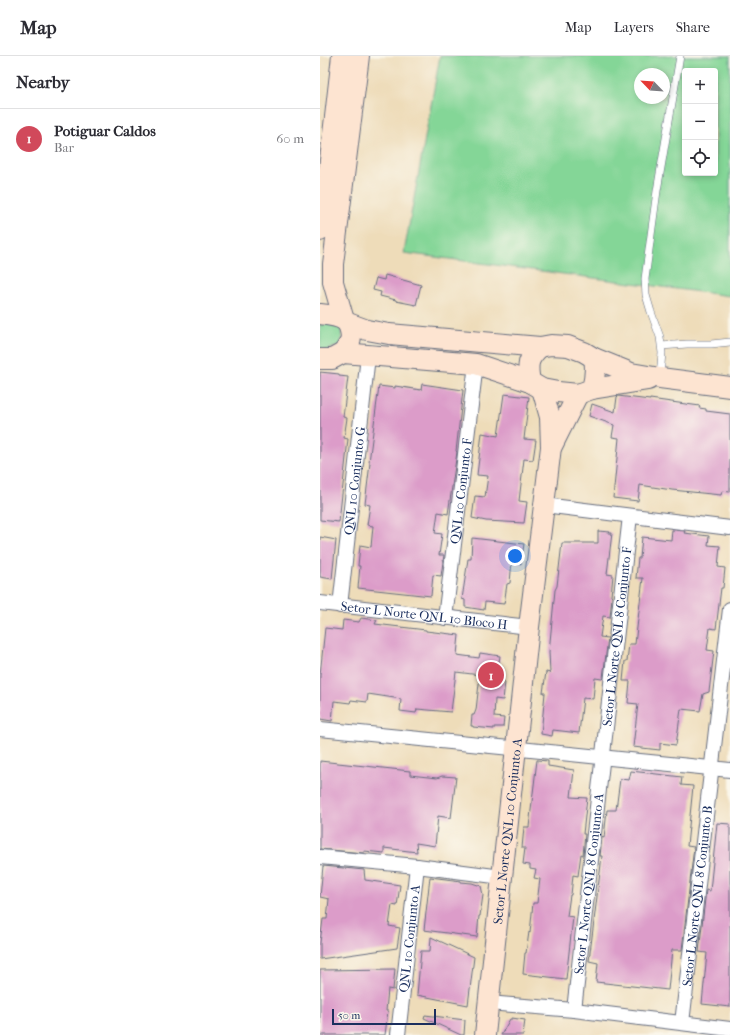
<!DOCTYPE html>
<html lang="en">
<head>
<meta charset="utf-8">
<style>
	:root { --surface:#fff; --page:#f2f2f3; --text:#2b2b33; --muted:#7c7c81; --line:#e1e1e2; --accent:#d1495b }
	body { margin:0; font-family:"IM FELL French Canon",serif; background:var(--page); color:var(--text) }
	.controls { position:absolute; right:12px; top:12px; display:grid; overflow:hidden; border-radius:4px; box-shadow:0 2px 6px #0003 }
	.controls button { width:36px; height:36px; display:grid; place-items:center; padding:0; border:0; border-bottom:1px solid var(--line); background:var(--surface); color:var(--text); font:20px sans-serif }
	.compass { position:absolute; left:314px; top:12px; width:36px; height:36px; border-radius:50%; background:var(--surface); box-shadow:0 2px 6px #0003; rotate:295deg }
	.scale { position:absolute; left:12px; bottom:10px; width:104px; box-sizing:border-box; padding-left:4px; border:2px solid #1b2f5e; border-top:0; font-size:11px; line-height:14px; white-space:nowrap; color:#1b2f5e; -webkit-text-stroke:3px #fbf7ec; paint-order:stroke }
	.you { position:absolute; left:195px; top:500px; width:14px; height:14px; margin:-10px; border:3px solid #fff; border-radius:50%; background:#1a73e8; box-shadow:0 0 0 6px #1a73e833 }
	.badge { display:grid; place-items:center; width:26px; height:26px; border-radius:50%; background:var(--accent); color:#fff; font-size:13px; font-weight:700 }
	.pin { position:absolute; translate:-50% -50%; border:2px solid #fff; box-shadow:0 1px 4px #0006 }
	.list { margin:0; padding:0; list-style:none }
	h2 { display:flex; justify-content:space-between; align-items:center; height:52px; margin:0; padding:0 16px; font-size:17px }
	h2 small { font-size:13px; font-weight:400; color:var(--muted) }
	.list li { display:grid; grid-template-columns:26px 1fr auto; gap:12px; align-items:center; box-sizing:border-box; height:60px; padding:0 16px; border-top:1px solid var(--line) }
	.list b { display:block; font-size:15px; white-space:nowrap }
	.list p { margin:0; font-size:13px; white-space:nowrap; color:var(--muted) }
	.list em { font-size:13px; font-style:normal; color:var(--muted) }
	.icon { flex:none; width:22px; height:22px; fill:none; stroke:currentColor; stroke-width:2; stroke-linecap:round; stroke-linejoin:round }
	.map { position:relative; flex:none; width:410px; height:979px; overflow:hidden }
	header { display:flex; align-items:center; gap:24px; box-sizing:border-box; height:56px; padding:0 20px; background:var(--surface); border-bottom:1px solid var(--line) }
	header strong { font-size:19px }
	nav { display:flex; gap:22px; margin-inline-start:auto; font-size:14px }
	main { display:flex }
	aside { flex:1; background:var(--surface) }
	.map>svg:first-child { display:block }
	.green { fill:#84d697; stroke:#50827a; fill-rule:evenodd }
	.building { fill:#dc9cc9 }
	.lines { fill:none; stroke-linecap:round; stroke-linejoin:round }
	.lane-casing { stroke:#656c7e; stroke-width:8 }
	.street-casing { stroke:#656c7e; stroke-width:16 }
	.secondary-casing { stroke:#656c7e; stroke-width:22 }
	.lane { stroke:#fff; stroke-width:7 }
	.street { stroke:#fff; stroke-width:14 }
	.secondary { stroke:#fde4d1; stroke-width:20 }
	.labels { text-anchor:middle; dominant-baseline:central; stroke-width:4; stroke-linejoin:round; paint-order:stroke }
	.street-label { font-size:13px; fill:#1b2f5e; stroke:#fbf7ec }
</style>
</head>
<body>
<header>
<strong>Map</strong>
<nav><a>Map</a><a>Layers</a><a>Share</a></nav>
</header>
<main>
<aside>
<h2>Nearby<small></small></h2>
<ul class="list">
<li><span class="badge">1</span><div><b>Potiguar Caldos</b><p>Bar</p></div><em>60 m</em></li>
</ul>
</aside>
<div class="map">
<svg width="410" height="979" viewBox="0 0 410 979">
	<rect width="100%" height="100%" fill="#fbf7ec"/>
	<filter id="ink" filterUnits="userSpaceOnUse"><feTurbulence type="fractalNoise" baseFrequency=".025" numOctaves="2"/><feDisplacementMap in="SourceGraphic" scale="8" xChannelSelector="R" yChannelSelector="G"/><feConvolveMatrix kernelMatrix="1 2 1 2 8 2 1 2 1" color-interpolation-filters="sRGB"/></filter>
	<filter id="wash" filterUnits="userSpaceOnUse"><feTurbulence type="fractalNoise" baseFrequency=".012" numOctaves="4" result="noise"/><feDisplacementMap in="SourceGraphic" scale="16" xChannelSelector="R" yChannelSelector="G"/><feGaussianBlur stdDeviation="0.9" result="paint"/><feColorMatrix in="noise" values="0 0 0 0 0 0 0 0 0 0 0 0 0 0 0 0 0 1.4 0 .05"/><feComposite in="paint" operator="in"/></filter>
	<g filter="url(#wash)">
		<rect width="100%" height="100%" fill="#eedcb9"/>
		<path class="green" d="M 120,0 L 410,0 L 410,240 L 84,197 ZM 365,15 L 395,15 L 395,117 L 365,117 ZM 320,18 L 344,18 L 344,42 L 320,42 Z
			M 0,265 L 21,272 L 22,289 L 0,296 Z"/>
		<g id="blocks">
			<path class="building" d="M 65,219 L 101,229 L 96,249 L 76,245 L 76,244 L 60,240 L 61,236 L 53,234 L 56,222 L 64,224 Z
				M 0,316 L 19,318 L 19,320 L 28,321 L 23,361 L 27,362 L 24,382 L 28,383 L 19,466 L 0,464 Z
				M 102,328 L 143,334 L 136,395 L 137,396 L 128,458 L 118,456 L 115,477 L 122,478 L 119,499 L 124,499 L 121,520 L 113,519 L 111,540 L 38,532 L 40,510 L 38,510 L 40,489 L 51,491 L 53,470 L 47,469 L 50,449 L 45,448 L 50,407 L 49,406 L 59,330 L 75,332 L 75,330 L 101,334 Z
				M 184,338 L 209,341 L 204,383 L 216,384 L 213,404 L 204,403 L 199,445 L 207,446 L 204,467 L 166,465 L 152,462 L 155,440 L 165,441 L 168,420 L 157,419 L 162,377 L 178,380 Z
				M 298,340 L 330,344 L 330,343 L 380,350 L 379,352 L 386,353 L 386,355 L 410,358 L 410,436 L 402,435 L 401,439 L 352,434 L 320,429 L 318,445 L 293,442 L 299,382 L 292,381 L 294,369 L 269,360 L 272,348 L 295,356 L 297,341 Z
				M 352,474 L 365,475 L 364,477 L 389,480 L 388,489 L 400,490 L 398,511 L 405,512 L 403,532 L 401,532 L 396,573 L 390,572 L 387,594 L 394,595 L 389,636 L 383,638 L 380,655 L 361,653 L 356,689 L 340,687 L 340,694 L 313,691 L 318,648 L 308,647 L 310,625 L 303,625 L 305,605 L 307,605 L 309,588 L 315,588 L 323,522 L 316,522 L 318,502 L 320,502 L 322,481 L 351,484 Z
				M 278,475 L 290,476 L 289,477 L 292,477 L 287,518 L 293,519 L 291,540 L 292,541 L 290,561 L 283,560 L 280,581 L 288,582 L 283,622 L 282,623 L 275,622 L 273,643 L 263,642 L 259,677 L 233,674 L 232,680 L 221,678 L 225,637 L 223,637 L 226,616 L 230,617 L 229,596 L 235,534 L 237,530 L 242,487 L 278,487 Z
				M 0,481 L 16,484 L 12,523 L 0,521 Z
				M 152,482 L 204,488 L 201,508 L 192,504 L 190,527 L 187,528 L 184,548 L 165,546 L 164,554 L 145,551 L 145,544 L 142,543 L 148,503 L 151,503 Z
				M 41,562 L 57,564 L 55,568 L 106,574 L 106,575 L 139,579 L 137,599 L 159,602 L 160,597 L 180,600 L 176,625 L 185,626 L 183,644 L 175,643 L 174,661 L 184,662 L 183,671 L 174,671 L 174,673 L 153,671 L 153,670 L 151,670 L 152,659 L 154,659 L 156,654 L 160,619 L 136,616 L 131,656 L 97,653 L 96,657 L 80,655 L 81,643 L 48,638 L 47,646 L 31,644 L 30,647 L 14,645 L 12,665 L 0,663 L 0,619 L 5,572 L 22,574 L 23,564 L 39,566 Z
				M 217,704 L 228,705 L 228,710 L 254,714 L 251,741 L 267,742 L 263,778 L 265,778 L 263,799 L 261,798 L 258,820 L 253,819 L 251,839 L 250,839 L 247,860 L 253,861 L 246,923 L 203,918 L 205,897 L 206,897 L 209,876 L 210,877 L 213,847 L 217,847 L 220,823 L 214,822 L 216,814 L 210,813 L 210,809 L 203,808 L 205,792 L 202,792 L 204,771 L 209,771 Z
				M 0,705 L 90,715 L 90,719 L 117,722 L 122,720 L 136,721 L 131,762 L 118,760 L 115,790 L 96,787 L 97,796 L 64,792 L 64,797 L 44,795 L 44,797 L 0,793 Z
				M 311,715 L 362,721 L 361,729 L 373,730 L 367,790 L 374,791 L 362,894 L 352,894 L 348,934 L 276,926 L 278,907 L 269,905 L 282,800 L 280,800 L 282,781 L 284,782 L 287,754 L 296,754 L 300,723 L 309,724 Z
				M 397,767 L 410,768 L 410,951 L 382,948 L 387,897 L 379,896 L 386,834 L 390,835 Z
				M 3,810 L 44,814 L 45,824 L 80,829 L 77,850 L 72,849 L 69,870 L 80,872 L 77,892 L 0,903 L 0,887 L 3,863 L 7,863 L 9,843 L 0,841 Z
				M 110,821 L 141,825 L 141,826 L 152,827 L 161,830 L 163,839 L 160,860 L 159,860 L 157,881 L 104,874 Z
				M 111,881 L 154,901 L 148,949 L 97,939 L 101,895 L 110,895 Z
				M 75,913 L 73,934 L 68,933 L 66,955 L 68,955 L 65,979 L 0,979 L 0,914 Z
				M 105,959 L 145,964 L 144,979 L 141,979 L 104,962 Z
				M 192,962 L 205,964 L 203,979 L 181,979 L 190,963 L 192,963 Z"/>
		</g>
	</g>
	<g filter="url(#ink)">
		<use href="#blocks" fill-opacity="0" stroke="#656c7e" stroke-width="1"/>
		<g class="lines">
			<g class="lane-casing">
				<path id="lane" d="M 341,290 L 367,288 L 391,288 L 410,286
					M 340,320 L 342,297 L 340,281 L 331,256 L 326,239 L 325,223 L 337,135 L 360,0"/>
			</g>
			<g class="street-casing">
				<g id="street">
					<path d="M 224,449 L 410,472"/>
					<path id="s1" d="M 0,547 L 209,571"/>
					<path id="s2" d="M 20,550 L 48,300"/>
					<path id="s3" d="M 125,562 L 156,308"/>
					<path d="M 0,673 L 410,714"/>
					<path d="M 0,801 L 97,810 L 182,821"/>
					<path d="M 168,947 L 254,954 L 410,973"/>
					<path id="s4" d="M 254,954 L 310,460"/>
					<path id="s5" d="M 362,967 L 410,553"/>
					<path id="s6" d="M 78,979 L 97,810"/>
				</g>
			</g>
			<g class="secondary-casing">
				<g id="secondary">
					<path d="M 0,175 L 8,122 L 22,0"/>
					<path d="M 0,258 C 8,259 19,260 25,265 C 30,269 32,280 30,286 C 28,290 25,294 23,297"/>
					<path d="M 24,264 L 13,226 L 13,208 L 39,0"/>
					<path d="M 28,267 L 47,274 L 69,278 L 220,291 L 231,289 L 248,290 L 264,296 L 274,302 L 311,317 L 340,322 L 410,331"/>
					<path d="M 0,303 L 12,303 L 23,297 L 156,308 L 210,326 L 222,333 L 238,336 L 258,338 L 272,333 C 275,322 276,313 274,302"/>
					<path d="M 210,326 C 207,309 207,303 220,291"/>
					<path d="M 272,333 L 328,324"/>
					<path d="M 232,390 L 258,338"/>
					<path id="s7" d="M 165,979 L 209,571 L 224,449 L 231,391 L 230,361 L 222,333"/>
				</g>
			</g>
			<use href="#lane" class="lane"/>
			<use href="#street" class="street"/>
			<use href="#secondary" class="secondary"/>
		</g>
	</g>
	<g class="labels">
		<g class="street-label">
			<text stroke="none"><textPath href="#s2" startOffset="126">QNL 10 Conjunto G</textPath></text>
			<text stroke="none"><textPath href="#s3" startOffset="128">QNL 10 Conjunto F</textPath></text>
			<text stroke="none"><textPath href="#s1" startOffset="105">Setor L Norte QNL 10 Bloco H</textPath></text>
			<text stroke="none"><textPath href="#s4" startOffset="376">Setor L Norte QNL 8 Conjunto F</textPath></text>
			<text stroke="none"><textPath href="#s7" startOffset="205">Setor L Norte QNL 10 Conjunto A</textPath></text>
			<text stroke="none"><textPath href="#s4" startOffset="127">Setor L Norte QNL 8 Conjunto A</textPath></text>
			<text stroke="none"><textPath href="#s5" startOffset="128">Setor L Norte QNL 8 Conjunto B</textPath></text>
			<text stroke="none"><textPath href="#s6" startOffset="97">QNL 10 Conjunto A</textPath></text>
		</g>
	</g>
</svg>
<div class="controls">
<button>+</button>
<button>−</button>
<button><svg class="icon" aria-label="locate" viewBox="0 0 24 24"><circle cx="12" cy="12" r="6"/><path d="M12 2v4M12 18v4M2 12h4M18 12h4"/></svg></button>
</div>
<svg class="compass" viewBox="-18 -18 36 36"><path d="M0-13l5 13h-10z" fill="#e53935"/><path d="M0 13l5-13h-10z" fill="#7c7c81"/></svg>
<div class="scale">50 m</div>
<div class="you"></div>
<div class="pin badge" style="left:171px;top:619px">1</div>
</div>
</main>
</body>
</html>
